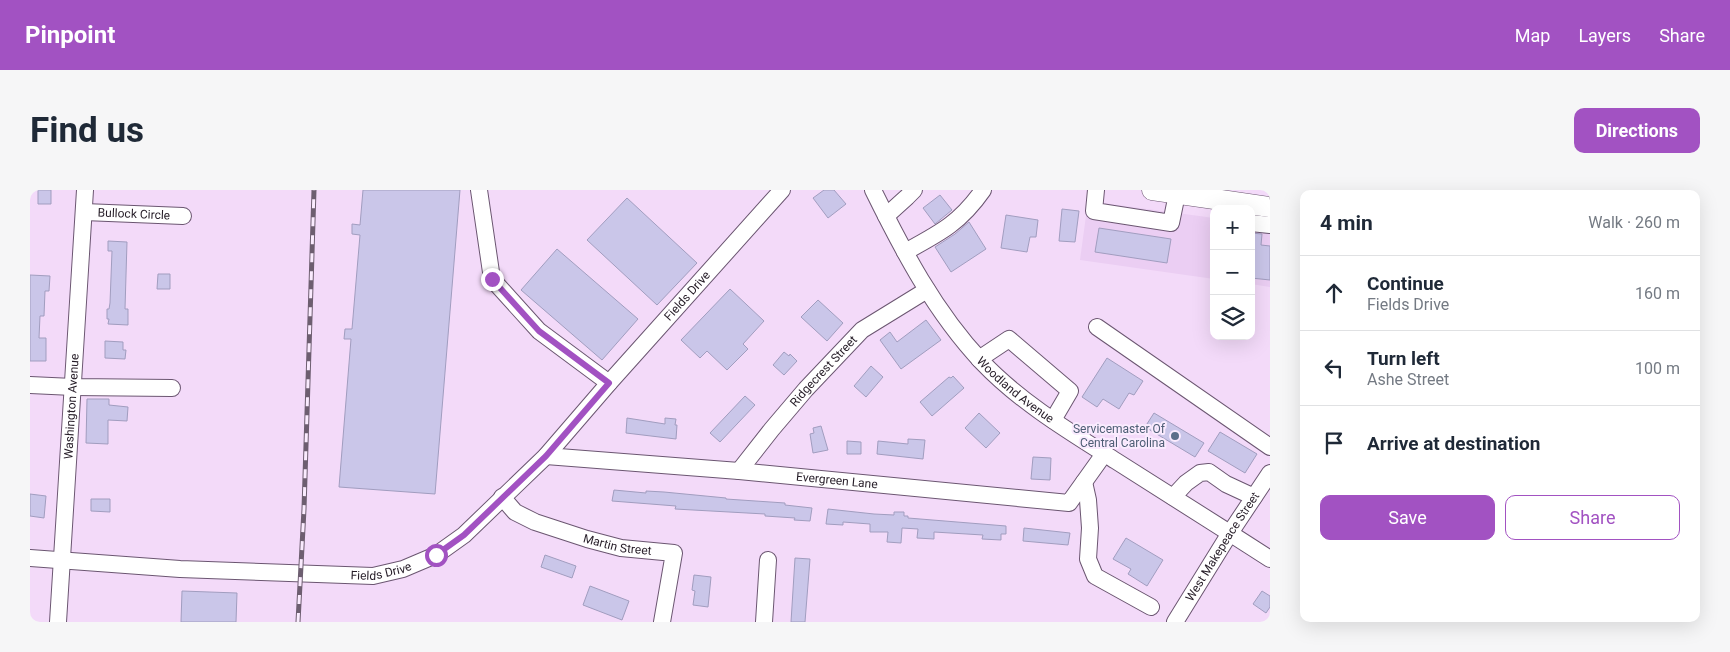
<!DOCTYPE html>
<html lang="en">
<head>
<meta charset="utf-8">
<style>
	:root { --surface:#fff; --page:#f6f6f7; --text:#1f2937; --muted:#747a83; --line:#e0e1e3; --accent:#a252c2 }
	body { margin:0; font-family:Roboto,sans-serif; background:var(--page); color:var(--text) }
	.controls { position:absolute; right:15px; top:15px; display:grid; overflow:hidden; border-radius:10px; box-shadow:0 5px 20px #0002 }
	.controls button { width:45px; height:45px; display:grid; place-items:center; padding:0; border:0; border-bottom:1px solid var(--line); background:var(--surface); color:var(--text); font:25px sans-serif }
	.stop { position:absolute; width:15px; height:15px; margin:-11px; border:4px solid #a252c2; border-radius:50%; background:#fff }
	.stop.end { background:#a252c2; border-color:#fff; box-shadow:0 1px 5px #0008 }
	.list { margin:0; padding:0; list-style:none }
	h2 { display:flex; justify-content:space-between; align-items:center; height:65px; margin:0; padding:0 20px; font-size:21px }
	h2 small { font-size:16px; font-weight:400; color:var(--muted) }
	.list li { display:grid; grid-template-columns:32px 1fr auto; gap:15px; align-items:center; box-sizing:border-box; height:75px; padding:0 20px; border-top:1px solid var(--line) }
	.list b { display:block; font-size:19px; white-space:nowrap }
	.list p { margin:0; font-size:16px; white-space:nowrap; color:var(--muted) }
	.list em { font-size:16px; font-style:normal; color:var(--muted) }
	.actions { display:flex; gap:10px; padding:15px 20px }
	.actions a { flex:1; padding:11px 0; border:1px solid var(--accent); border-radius:10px; text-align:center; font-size:18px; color:var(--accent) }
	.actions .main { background:var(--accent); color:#fff }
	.icon { flex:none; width:28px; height:28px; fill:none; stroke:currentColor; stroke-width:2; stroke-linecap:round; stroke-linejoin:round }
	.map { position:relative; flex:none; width:1240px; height:432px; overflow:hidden; border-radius:10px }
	header { display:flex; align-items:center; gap:30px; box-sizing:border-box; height:70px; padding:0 25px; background:var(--accent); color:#fff }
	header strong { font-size:24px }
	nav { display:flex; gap:28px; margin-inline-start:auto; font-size:18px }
	.intro { display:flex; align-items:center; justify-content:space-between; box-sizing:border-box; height:120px; padding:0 30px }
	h1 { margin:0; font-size:35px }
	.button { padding:12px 22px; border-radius:10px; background:var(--accent); color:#fff; font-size:18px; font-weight:700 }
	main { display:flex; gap:30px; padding:0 30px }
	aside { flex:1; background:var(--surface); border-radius:10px; box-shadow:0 5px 20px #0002 }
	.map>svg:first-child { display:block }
	.built { fill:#ebcef3 }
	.building { fill:#cac6e9; stroke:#a19dbf }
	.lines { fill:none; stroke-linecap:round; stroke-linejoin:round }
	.minor-casing { stroke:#6b5671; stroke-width:18 }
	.major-casing { stroke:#6b5671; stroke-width:21 }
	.minor { stroke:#fff; stroke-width:16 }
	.major { stroke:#fff; stroke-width:20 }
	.rail-casing { stroke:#6d5e70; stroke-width:5 }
	.rail { stroke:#faebfe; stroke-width:3; stroke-dasharray:9; stroke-linecap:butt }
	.route { stroke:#a252c2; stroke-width:6 }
	.service-dot { fill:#5c6f8a; stroke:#faebfe; stroke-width:2 }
	.labels { text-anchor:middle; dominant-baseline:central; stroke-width:4; stroke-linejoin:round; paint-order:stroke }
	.street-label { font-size:12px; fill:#251c27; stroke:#faebfe }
	.service-label { font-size:12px; fill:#4e5e75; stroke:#faebfe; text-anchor:end }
</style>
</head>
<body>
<header>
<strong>Pinpoint</strong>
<nav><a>Map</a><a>Layers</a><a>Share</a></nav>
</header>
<div class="intro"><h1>Find us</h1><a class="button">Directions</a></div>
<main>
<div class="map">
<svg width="1240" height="432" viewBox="0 0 1240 432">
	<rect width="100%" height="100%" fill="#f3daf9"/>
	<path class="built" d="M 1058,11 L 1184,28 L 1184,89 L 1050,70 Z
		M 1221,32 L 1240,35 L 1240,97 L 1221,94 Z"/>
	<path class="building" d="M 8,0 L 21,0 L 21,14 L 8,14 Z
		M 333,0 L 430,0 L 405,304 L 309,297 L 321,149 L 314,149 L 315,139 L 322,139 L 330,45 L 322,44 L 322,34 L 330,35 Z
		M 794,0 L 804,0 L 816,14 L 798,28 L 783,8 Z
		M 910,5 L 922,20 L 905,34 L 893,18 Z
		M 597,8 L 667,73 L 627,115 L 557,50 Z
		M 1032,19 L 1049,21 L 1045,52 L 1029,51 Z
		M 976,25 L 1008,30 L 1006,47 L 1000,47 L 997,62 L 971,58 Z
		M 939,32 L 956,59 L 921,82 L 905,57 L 925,44 Z
		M 1069,38 L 1141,49 L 1137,73 L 1065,62 Z
		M 1221,43 L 1232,44 L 1231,55 L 1240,56 L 1240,90 L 1221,88 Z
		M 78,51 L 97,52 L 95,119 L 98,119 L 98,135 L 78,134 L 79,129 L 77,129 L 77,119 L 79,119 L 80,113 L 82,61 L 78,61 Z
		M 527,59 L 608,129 L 572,170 L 491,100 Z
		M 128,84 L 140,84 L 140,99 L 127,99 Z
		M 0,85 L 20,86 L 19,101 L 15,101 L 14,126 L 10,126 L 9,148 L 16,148 L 16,171 L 0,171 Z
		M 700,99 L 734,131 L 713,154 L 718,159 L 697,180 L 677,161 L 670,168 L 651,150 Z
		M 788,110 L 813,133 L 797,151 L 771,127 Z
		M 896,130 L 911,150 L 871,179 L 850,150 L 860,142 L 867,152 Z
		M 75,151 L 93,152 L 93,160 L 96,160 L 95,169 L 75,168 Z
		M 754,162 L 759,166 L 760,164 L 767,171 L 754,185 L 743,175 Z
		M 1077,168 L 1113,191 L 1104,205 L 1099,203 L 1089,219 L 1073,209 L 1067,217 L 1052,207 Z
		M 841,176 L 853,187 L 836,207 L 824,196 Z
		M 923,186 L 934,198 L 902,226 L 890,212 L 919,187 L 921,188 Z
		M 715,206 L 725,215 L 690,252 L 680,243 Z
		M 57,209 L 79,209 L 79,215 L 98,217 L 97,231 L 78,230 L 78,254 L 56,253 Z
		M 949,223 L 970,243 L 956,258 L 935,238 Z
		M 1124,223 L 1174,253 L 1165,267 L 1115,237 Z
		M 597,228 L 635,234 L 635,228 L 646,229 L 645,235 L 647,235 L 646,249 L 596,243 Z
		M 791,236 L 798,260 L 783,263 L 780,244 L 784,243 L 783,238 Z
		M 1190,242 L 1227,264 L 1215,283 L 1178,261 Z
		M 878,249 L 895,250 L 893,269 L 847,264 L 848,251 L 878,254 Z
		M 817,251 L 831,252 L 831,264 L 817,264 Z
		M 1003,267 L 1021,268 L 1020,290 L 1001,289 Z
		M 584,300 L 616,303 L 616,301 L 634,302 L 696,308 L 696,309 L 755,313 L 755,315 L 782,318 L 780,331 L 764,330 L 765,328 L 735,326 L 735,324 L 645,319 L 646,316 L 582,311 Z
		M 0,304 L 16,306 L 14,328 L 0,326 Z
		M 61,309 L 80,309 L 80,322 L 61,321 Z
		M 798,319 L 844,324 L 864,325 L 864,322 L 874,322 L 874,326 L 878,326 L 878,328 L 976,336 L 976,344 L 971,344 L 971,350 L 952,349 L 953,345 L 904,342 L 904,349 L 887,348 L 888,339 L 872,338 L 871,353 L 857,352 L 858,342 L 840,342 L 840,334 L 813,332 L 813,335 L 796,334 Z
		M 994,338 L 1040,343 L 1038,355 L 993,351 Z
		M 1096,348 L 1133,370 L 1117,396 L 1098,384 L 1101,379 L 1083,369 Z
		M 515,365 L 546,376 L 542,388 L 511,377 Z
		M 765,368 L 780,369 L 775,432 L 761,432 Z
		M 664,385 L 681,387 L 678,417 L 663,415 L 665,401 L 662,400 Z
		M 560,396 L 599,411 L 592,430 L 553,415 Z
		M 152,401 L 207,403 L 206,432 L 151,432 Z
		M 1232,401 L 1240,406 L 1240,417 L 1236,423 L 1223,414 Z"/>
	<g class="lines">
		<g class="minor-casing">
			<g id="minor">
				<path d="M 449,0 L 462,89 L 509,141 L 579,193"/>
				<path id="s1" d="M 843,0 C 873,61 905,122 952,172 C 990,212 1040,242 1086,271 C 1138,304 1189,336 1240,369"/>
				<path d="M 1066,0 L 1064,21 L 1141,33 L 1147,4"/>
				<path id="s2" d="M 54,22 L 153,26"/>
				<path d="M 856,26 L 877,7 L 884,0"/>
				<path d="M 1221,33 L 1240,35"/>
				<path d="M 875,62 C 910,43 930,33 953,0"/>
				<path d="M 1067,137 L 1240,257"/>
				<path d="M 949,169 L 979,149 L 1040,201 L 1023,230"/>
				<path d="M 0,195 L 43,197 L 142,198"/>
				<path id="s3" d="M 516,266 L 709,281 L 1039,313 L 1074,264"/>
				<path id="s4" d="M 709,281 L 742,239 L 776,199 L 832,140 L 897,100"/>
				<path d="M 1054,292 L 1058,310 L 1060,338 L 1058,369 L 1065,386 L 1121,417"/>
				<path id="s5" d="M 472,307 L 485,322 L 505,332 L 557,349 L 591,358 L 644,363 L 632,432"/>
				<path d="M 1143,307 L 1156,293 L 1170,283 L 1179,282 L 1196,294 L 1224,307"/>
				<path id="s6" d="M 0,368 L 150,379 L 343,386 L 373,379 L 406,365 L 434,345 L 516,266 L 579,193 L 752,0"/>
				<path id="s7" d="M 28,432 L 55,0"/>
				<path d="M 734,432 L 738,370"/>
				<path id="s8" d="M 1145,432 L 1200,343 L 1240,283"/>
			</g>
		</g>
		<g class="major-casing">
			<path id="major" d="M 1122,0 L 1240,17"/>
		</g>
		<use href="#minor" class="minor"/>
		<use href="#major" class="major"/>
		<g class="rail-casing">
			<path id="rail" d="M 268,432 L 274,319 L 284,0"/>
		</g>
		<use href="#rail" class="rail"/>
	</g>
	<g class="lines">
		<path class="route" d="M 406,365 L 434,345 L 516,266 L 579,193 L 509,141 L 462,89"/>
	</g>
	<circle class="service-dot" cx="1145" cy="246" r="5"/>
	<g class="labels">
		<g class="street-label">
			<text stroke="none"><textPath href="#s2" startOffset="50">Bullock Circle</textPath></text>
			<text stroke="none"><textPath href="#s6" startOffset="772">Fields Drive</textPath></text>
			<text stroke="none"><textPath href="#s4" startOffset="131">Ridgecrest Street</textPath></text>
			<text stroke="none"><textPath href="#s1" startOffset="248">Woodland Avenue</textPath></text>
			<text stroke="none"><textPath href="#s7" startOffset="216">Washington Avenue</textPath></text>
			<text stroke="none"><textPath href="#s3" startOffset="292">Evergreen Lane</textPath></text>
			<text stroke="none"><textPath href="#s5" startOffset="128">Martin Street</textPath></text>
			<text stroke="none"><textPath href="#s8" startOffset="89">West Makepeace Street</textPath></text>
			<text stroke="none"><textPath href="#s6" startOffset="352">Fields Drive</textPath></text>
		</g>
		<g class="service-label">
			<text x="1135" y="239">Servicemaster Of<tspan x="1135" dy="14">Central Carolina</tspan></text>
		</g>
	</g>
</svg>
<div class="controls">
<button>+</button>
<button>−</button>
<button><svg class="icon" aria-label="layers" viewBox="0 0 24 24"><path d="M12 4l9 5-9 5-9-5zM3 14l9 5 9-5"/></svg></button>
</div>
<div class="stop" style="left:406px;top:365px"></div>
<div class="stop end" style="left:462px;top:89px"></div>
</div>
<aside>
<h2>4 min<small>Walk · 260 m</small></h2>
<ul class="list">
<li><svg class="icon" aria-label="ahead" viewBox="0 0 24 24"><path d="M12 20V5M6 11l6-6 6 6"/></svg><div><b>Continue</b><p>Fields Drive</p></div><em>160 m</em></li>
<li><svg class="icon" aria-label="left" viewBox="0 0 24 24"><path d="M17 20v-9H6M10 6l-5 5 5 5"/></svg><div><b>Turn left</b><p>Ashe Street</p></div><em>100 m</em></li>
<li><svg class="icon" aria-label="arrive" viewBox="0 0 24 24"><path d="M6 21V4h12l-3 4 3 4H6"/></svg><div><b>Arrive at destination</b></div></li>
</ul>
<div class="actions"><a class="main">Save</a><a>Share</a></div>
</aside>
</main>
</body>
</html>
